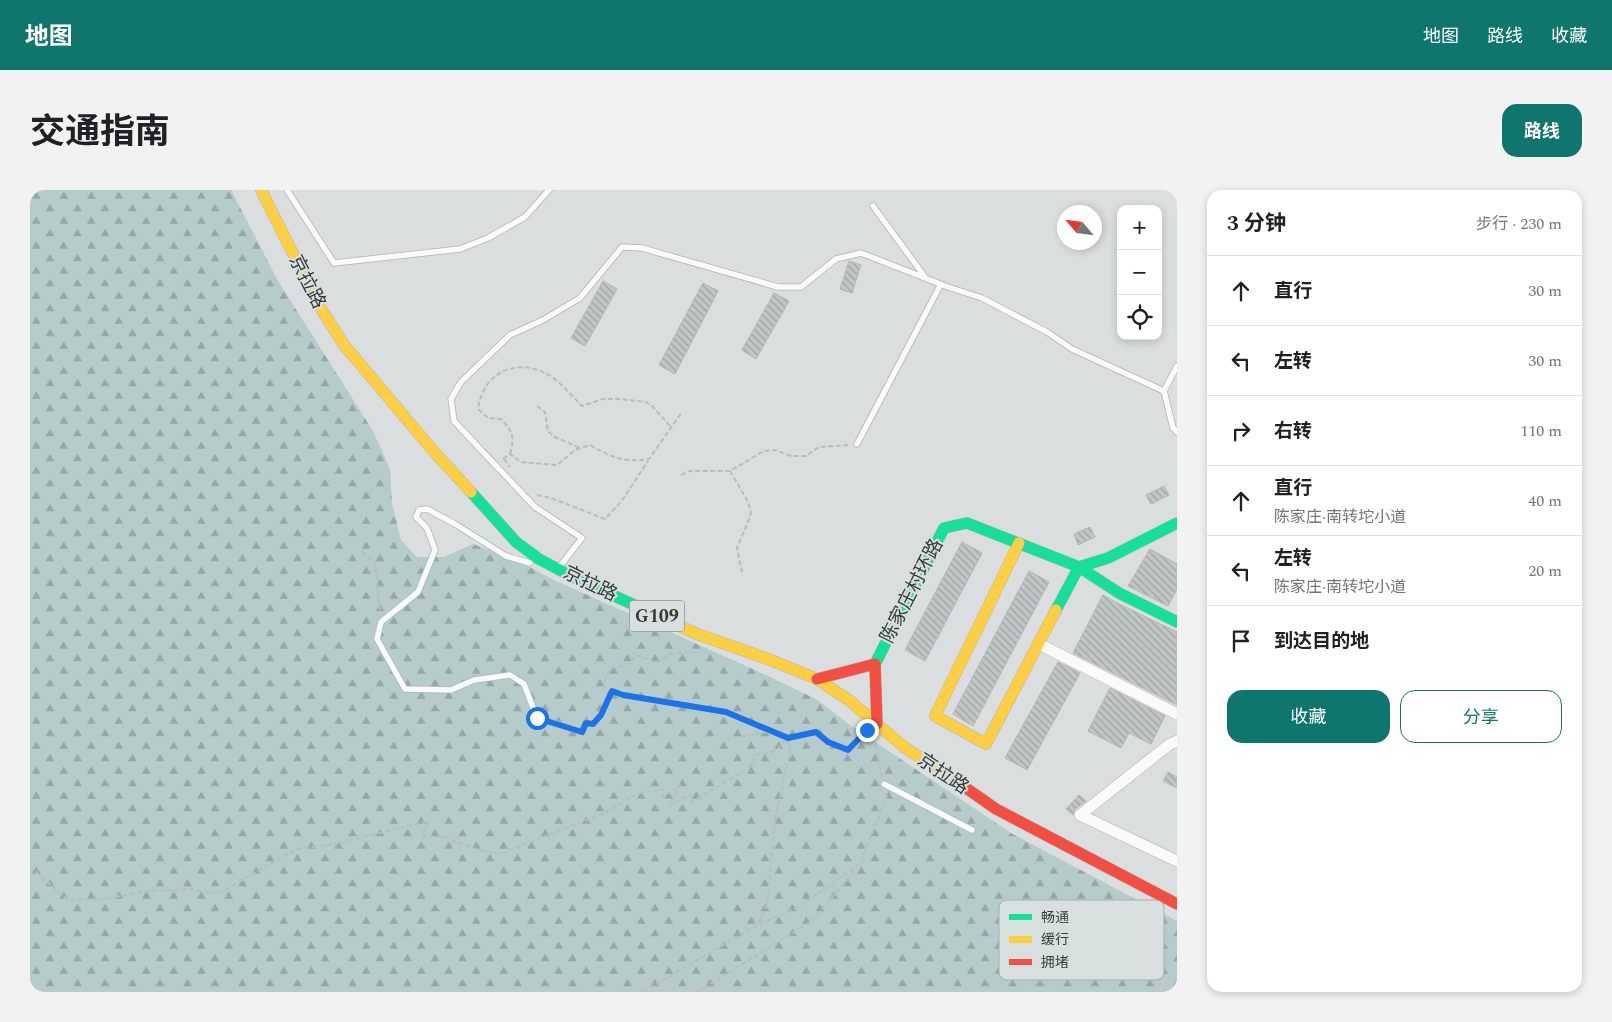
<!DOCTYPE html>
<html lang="zh">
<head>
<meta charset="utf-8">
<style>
	:root { --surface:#fff; --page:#f2f2f2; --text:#202124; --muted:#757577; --line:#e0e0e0; --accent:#0f766e }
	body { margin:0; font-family:Spectral,"Noto Sans SC",serif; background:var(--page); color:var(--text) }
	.controls { position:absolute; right:15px; top:15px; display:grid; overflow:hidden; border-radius:10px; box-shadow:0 2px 8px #0003 }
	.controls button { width:45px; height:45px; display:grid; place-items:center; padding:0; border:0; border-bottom:1px solid var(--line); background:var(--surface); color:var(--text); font:25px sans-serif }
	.compass { position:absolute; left:1027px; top:15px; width:45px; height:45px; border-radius:50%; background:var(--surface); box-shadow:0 2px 8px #0003; rotate:298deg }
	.stop { position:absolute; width:15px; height:15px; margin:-11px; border:4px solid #1a73e8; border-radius:50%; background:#fff }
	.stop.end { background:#1a73e8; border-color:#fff; box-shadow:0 1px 5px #0008 }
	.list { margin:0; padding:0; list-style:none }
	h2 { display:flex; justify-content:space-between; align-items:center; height:65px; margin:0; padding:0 20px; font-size:21px }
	h2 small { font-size:16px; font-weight:400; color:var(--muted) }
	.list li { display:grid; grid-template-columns:32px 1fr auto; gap:15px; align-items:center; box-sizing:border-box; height:70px; padding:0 20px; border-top:1px solid var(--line) }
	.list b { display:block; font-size:19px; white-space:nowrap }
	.list p { margin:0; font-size:16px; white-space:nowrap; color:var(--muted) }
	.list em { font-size:16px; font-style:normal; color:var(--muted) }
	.actions { display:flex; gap:10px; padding:15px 20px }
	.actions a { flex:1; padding:11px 0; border:1px solid var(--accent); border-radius:15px; text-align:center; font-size:18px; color:var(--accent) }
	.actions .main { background:var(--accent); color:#fff }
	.icon { flex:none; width:28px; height:28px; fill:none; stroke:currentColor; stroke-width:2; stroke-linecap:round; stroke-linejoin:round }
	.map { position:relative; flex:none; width:1147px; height:802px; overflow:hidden; border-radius:15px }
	header { display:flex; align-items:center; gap:30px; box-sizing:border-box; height:70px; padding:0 25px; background:var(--accent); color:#fff }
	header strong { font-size:24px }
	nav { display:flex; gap:28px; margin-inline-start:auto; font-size:18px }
	.intro { display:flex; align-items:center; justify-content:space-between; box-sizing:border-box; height:120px; padding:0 30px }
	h1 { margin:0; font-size:35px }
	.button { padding:12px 22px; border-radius:15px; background:var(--accent); color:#fff; font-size:18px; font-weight:700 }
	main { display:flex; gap:30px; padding:0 30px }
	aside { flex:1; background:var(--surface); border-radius:15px; box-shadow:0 2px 8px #0003 }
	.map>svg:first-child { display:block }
	.forest { fill:url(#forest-firs) }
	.building { fill:url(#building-back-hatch); stroke:#b3b6b6 }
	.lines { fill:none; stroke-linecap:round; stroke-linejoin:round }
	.lane-casing { stroke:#b0b3b3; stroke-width:7 }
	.street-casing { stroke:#b0b3b3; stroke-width:12 }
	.fast-casing { stroke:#b0b3b3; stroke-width:12 }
	.slow-casing { stroke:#b0b3b3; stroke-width:12 }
	.jam-casing { stroke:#b0b3b3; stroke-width:12 }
	.path { stroke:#bbbdbd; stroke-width:2; stroke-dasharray:5 2.5; stroke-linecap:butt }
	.lane { stroke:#f9fafa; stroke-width:5.5 }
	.street { stroke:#f9fafa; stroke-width:11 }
	.fast { stroke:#16e098; stroke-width:11 }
	.slow { stroke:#ffcf43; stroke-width:11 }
	.jam { stroke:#f24e42; stroke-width:11 }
	.route { stroke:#1a73e8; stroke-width:6 }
	.labels { text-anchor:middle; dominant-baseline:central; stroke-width:4; stroke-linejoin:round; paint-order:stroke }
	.shield { fill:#d8e0df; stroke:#676c6c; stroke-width:1 }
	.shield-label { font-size:18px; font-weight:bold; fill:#373a3a }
	.street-label { font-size:19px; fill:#373a3a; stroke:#d8e0df }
	.key { fill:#d8e0df; stroke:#a8aeae; stroke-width:1 }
	.key-label { font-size:14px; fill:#373a3a }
</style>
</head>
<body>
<header>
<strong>地图</strong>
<nav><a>地图</a><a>路线</a><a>收藏</a></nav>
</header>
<div class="intro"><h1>交通指南</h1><a class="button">路线</a></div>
<main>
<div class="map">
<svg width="1147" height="802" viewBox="0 0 1147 802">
	<defs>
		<pattern id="forest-firs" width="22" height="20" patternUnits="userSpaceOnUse" patternTransform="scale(1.25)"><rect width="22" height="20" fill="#b6cccb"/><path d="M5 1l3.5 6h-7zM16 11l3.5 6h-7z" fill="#95a7a6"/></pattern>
		<pattern id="building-back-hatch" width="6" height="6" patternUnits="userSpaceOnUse" patternTransform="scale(1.25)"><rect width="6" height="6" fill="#c3c6c6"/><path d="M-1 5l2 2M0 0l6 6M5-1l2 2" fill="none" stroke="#9fa2a2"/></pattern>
	</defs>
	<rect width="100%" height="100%" fill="#dadede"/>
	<path class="forest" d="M 0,0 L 201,0 L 248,91 L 343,241 L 360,279 L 362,314 L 371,350 L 387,367 L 414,367 L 443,354 L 488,371 L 524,390 L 725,480 L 786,509 L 820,535 L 981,643 L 1147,731 L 1147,802 L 0,802 Z"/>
	<path class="building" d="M 819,71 L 831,75 L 822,103 L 810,99 Z
		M 573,91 L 587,99 L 555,156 L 541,148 Z
		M 673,93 L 688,101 L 645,184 L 629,175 Z
		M 744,103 L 759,111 L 726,169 L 712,160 Z
		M 1134,296 L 1139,305 L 1121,314 L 1116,305 Z
		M 1060,337 L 1065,347 L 1048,355 L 1044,344 Z
		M 932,352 L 952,363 L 895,471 L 875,460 Z
		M 1120,359 L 1147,374 L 1147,399 L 1138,416 L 1098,396 Z
		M 999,381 L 1019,392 L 943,536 L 923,524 Z
		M 1073,405 L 1085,412 L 1147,442 L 1147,515 L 1043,463 Z
		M 1028,472 L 1050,483 L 997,580 L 975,568 Z
		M 1080,498 L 1135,526 L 1121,554 L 1099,543 L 1091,558 L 1058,541 Z
		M 1138,582 L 1147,587 L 1147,598 L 1133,591 Z
		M 1049,605 L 1056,611 L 1045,619 L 1043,625 L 1036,619 Z"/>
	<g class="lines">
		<g class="lane-casing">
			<path id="lane" d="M 257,0 L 304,73 L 430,59 L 458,48 L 495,27 L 519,0
				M 843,16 L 895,87
				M 1134,201 L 1147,176
				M 827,254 L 911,94
				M 500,373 L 476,366 L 425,334 L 397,319 L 389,320 L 386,327 L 397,338 L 405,360 L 388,402 L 351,432 L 347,449 L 375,499 L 421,500 L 444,490 L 480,485 L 494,494 L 507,528 L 552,542 L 556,533
				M 530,376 L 552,348 L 505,317 L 452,261 L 424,231 L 421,209 L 431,192 L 480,145 L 513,130 L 550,108 L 592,57 L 612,58 L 748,97 L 771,97 L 806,69 L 831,63 L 918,97 L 952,108 L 1017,142 L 1042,159 L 1134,201 L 1143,238 L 1147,242
				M 854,594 L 942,640"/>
		</g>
		<g class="street-casing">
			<path id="street" d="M 1009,454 L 1147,524
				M 1147,551 L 1140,554 L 1050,625 L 1147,671"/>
		</g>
		<g class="fast-casing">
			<path id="fast" d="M 441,302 L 486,352 L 509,369 L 539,385 L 639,431
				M 1026,420 L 1049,377 L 1089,403 L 1147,432
				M 845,474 L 914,338 L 937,333 L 1049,377 L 1078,368 L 1147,333"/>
		</g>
		<g class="slow-casing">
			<path id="slow" d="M 231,0 L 290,117 L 314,155 L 406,264 L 441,302
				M 989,353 L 905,526 L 956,554 L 1026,420
				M 639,431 L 667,444 L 738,469 L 787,489 L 820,511 L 874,557 L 936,598"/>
		</g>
		<g class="jam-casing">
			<path id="jam" d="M 787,489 L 845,474 L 847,534
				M 936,598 L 966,619 L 1147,714"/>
		</g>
		<path class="path" d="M 507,216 L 515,222 L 518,241 L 523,246 L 550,258
			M 480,264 C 485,247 483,242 471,229 L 458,228 L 448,219 C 453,183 485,167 517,184 C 530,191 542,206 552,216 L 573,209 L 589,209 L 616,212 L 622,216 L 642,238
			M 473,269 L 480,264 L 491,272 L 527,275 L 545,260 L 560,255 C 581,267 594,273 619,269 L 652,222
			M 474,269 L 480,277
			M 700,281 L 717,310 L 721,321 L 720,327 L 707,358 L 712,382
			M 651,285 L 660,281 L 700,281 L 734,261 L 745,260 L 761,266 L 776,266 L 789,257 L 820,255
			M 507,305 L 521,308 L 575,329 L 591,312 L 618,271
			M 332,361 L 345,373 L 350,422
			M 579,506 C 571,493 574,491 581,478 L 598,474 L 607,465 L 627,473 L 639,464 L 667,462
			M 565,531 L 571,525 L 582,501 L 593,505 L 696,522 L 743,541
			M 696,549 L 743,541 L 758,548 L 760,561 L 745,629 L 738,705 L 736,717 L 729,734
			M 845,554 L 852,586
			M 0,677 L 38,710 L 74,709 L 119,701 L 160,699 L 188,704 L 266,659 L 305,654 L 398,631 L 392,646 L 415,647 L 448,660 L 470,664 L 575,623 L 606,604 L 633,599 L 633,607 L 650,595 L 640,615 L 660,605 L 661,612 L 714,581 L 722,574 L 727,564 L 746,561 L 758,548 L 786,542 L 798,552 L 818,560 L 834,543
			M 613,802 L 729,734 L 767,718 L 830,674 L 857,605
			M 667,802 L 782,731 L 827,678"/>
		<use href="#lane" class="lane"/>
		<use href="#street" class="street"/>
		<use href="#fast" class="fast"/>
		<use href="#slow" class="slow"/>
		<use href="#jam" class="jam"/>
	</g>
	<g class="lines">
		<path class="route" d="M 507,528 L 552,542 L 556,533 L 563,534 L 571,525 L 582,501 L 593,505 L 696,522 L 758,548 L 786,542 L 798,552 L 818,560 L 837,540"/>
	</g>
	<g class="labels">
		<rect class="shield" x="599.5" y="410.5" width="55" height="31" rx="4"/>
		<g class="shield-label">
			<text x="627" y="426">G109</text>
		</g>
		<g class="street-label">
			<text transform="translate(277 92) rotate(63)">京拉路</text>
			<text transform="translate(560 394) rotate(26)">京拉路</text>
			<text transform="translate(882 401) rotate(-63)">陈家庄村环路</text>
			<text transform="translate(913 584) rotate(34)">京拉路</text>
		</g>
	</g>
	<rect x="969" y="710" width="165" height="80" rx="8" class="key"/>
	<rect x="979" y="724" width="23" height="6" fill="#16e098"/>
	<rect x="979" y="746" width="23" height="7" fill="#ffcf43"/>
	<rect x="979" y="769" width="23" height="6" fill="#f24e42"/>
	<g class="key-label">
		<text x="1011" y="732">畅通</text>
		<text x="1011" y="754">缓行</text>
		<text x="1011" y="777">拥堵</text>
	</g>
</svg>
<div class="controls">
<button>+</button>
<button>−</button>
<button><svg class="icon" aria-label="locate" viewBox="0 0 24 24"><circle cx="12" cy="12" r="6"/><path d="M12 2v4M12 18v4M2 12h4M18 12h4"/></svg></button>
</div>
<svg class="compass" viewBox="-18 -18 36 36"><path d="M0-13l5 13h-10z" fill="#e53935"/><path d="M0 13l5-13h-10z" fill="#757577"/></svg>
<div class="stop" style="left:507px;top:528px"></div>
<div class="stop end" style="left:837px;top:540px"></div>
</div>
<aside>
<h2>3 分钟<small>步行 · 230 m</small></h2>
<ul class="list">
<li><svg class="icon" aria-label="ahead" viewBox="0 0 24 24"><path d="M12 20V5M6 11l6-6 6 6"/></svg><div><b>直行</b></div><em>30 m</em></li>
<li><svg class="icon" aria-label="left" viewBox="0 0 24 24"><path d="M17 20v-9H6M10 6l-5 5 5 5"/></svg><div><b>左转</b></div><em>30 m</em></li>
<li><svg class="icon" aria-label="right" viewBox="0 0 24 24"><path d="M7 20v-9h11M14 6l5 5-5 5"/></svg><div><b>右转</b></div><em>110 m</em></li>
<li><svg class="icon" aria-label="ahead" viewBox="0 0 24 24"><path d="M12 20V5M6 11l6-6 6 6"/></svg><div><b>直行</b><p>陈家庄·南转坨小道</p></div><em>40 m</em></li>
<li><svg class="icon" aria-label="left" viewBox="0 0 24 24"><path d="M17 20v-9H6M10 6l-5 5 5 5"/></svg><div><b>左转</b><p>陈家庄·南转坨小道</p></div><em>20 m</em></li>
<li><svg class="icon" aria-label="arrive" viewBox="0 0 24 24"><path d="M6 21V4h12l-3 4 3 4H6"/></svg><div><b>到达目的地</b></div></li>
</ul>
<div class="actions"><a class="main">收藏</a><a>分享</a></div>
</aside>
</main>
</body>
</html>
